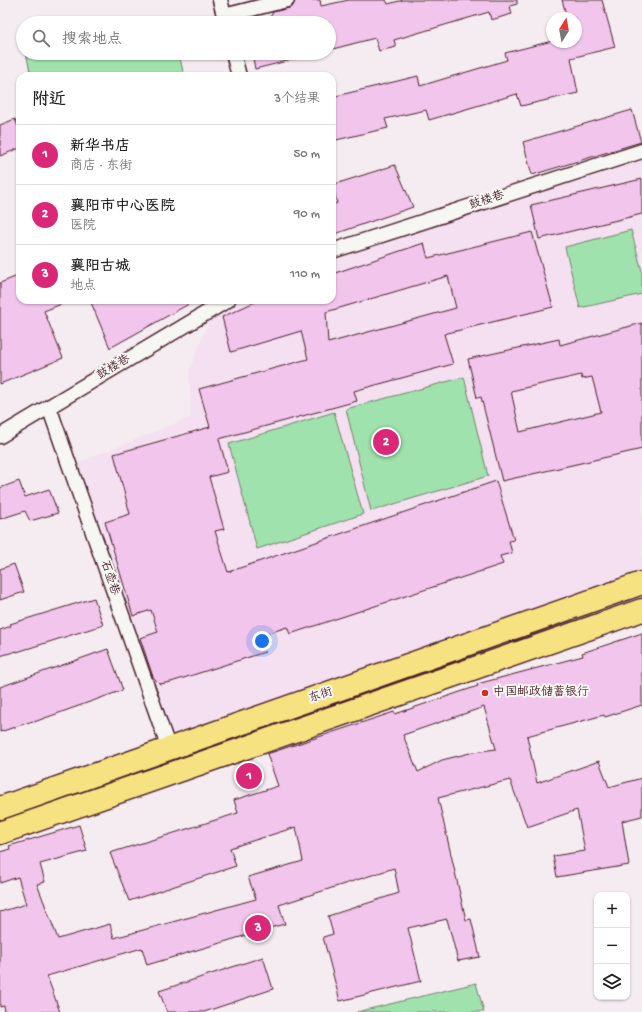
<!DOCTYPE html>
<html lang="zh">
<head>
<meta charset="utf-8">
<style>
	:root { --surface:#fff; --page:#f6f6f6; --text:#222; --muted:#767676; --line:#e0e0e0; --accent:#db2777 }
	body { margin:0; font-family:"Gochi Hand","LXGW WenKai TC",sans-serif; background:var(--page); color:var(--text) }
	.controls { position:absolute; right:12px; bottom:12px; display:grid; overflow:hidden; border-radius:8px; box-shadow:0 1px 3px #0004 }
	.controls button { width:36px; height:36px; display:grid; place-items:center; padding:0; border:0; border-bottom:1px solid var(--line); background:var(--surface); color:var(--text); font:20px sans-serif }
	.compass { position:absolute; left:546px; top:12px; width:36px; height:36px; border-radius:50%; background:var(--surface); box-shadow:0 1px 3px #0004; rotate:11deg }
	.you { position:absolute; left:262px; top:641px; width:14px; height:14px; margin:-10px; border:3px solid #fff; border-radius:50%; background:#1a73e8; box-shadow:0 0 0 6px #1a73e833 }
	.badge { display:grid; place-items:center; width:26px; height:26px; border-radius:50%; background:var(--accent); color:#fff; font-size:13px; font-weight:700 }
	.pin { position:absolute; translate:-50% -50%; border:2px solid #fff; box-shadow:0 1px 4px #0006 }
	.list { margin:0; padding:0; list-style:none }
	h2 { display:flex; justify-content:space-between; align-items:center; height:52px; margin:0; padding:0 16px; font-size:17px }
	h2 small { font-size:13px; font-weight:400; color:var(--muted) }
	.list li { display:grid; grid-template-columns:26px 1fr auto; gap:12px; align-items:center; box-sizing:border-box; height:60px; padding:0 16px; border-top:1px solid var(--line) }
	.list b { display:block; font-size:15px; white-space:nowrap }
	.list p { margin:0; font-size:13px; white-space:nowrap; color:var(--muted) }
	.list em { font-size:13px; font-style:normal; color:var(--muted) }
	.icon { flex:none; width:22px; height:22px; fill:none; stroke:currentColor; stroke-width:2; stroke-linecap:round; stroke-linejoin:round }
	.map { position:relative; flex:none; width:642px; height:1012px; overflow:hidden }
	.search { position:absolute; background:var(--surface); box-shadow:0 1px 3px #0004; left:16px; top:16px; width:320px; height:44px; display:flex; align-items:center; gap:10px; box-sizing:border-box; padding:0 14px; border-radius:22px; color:var(--muted); font-size:15px }
	.panel { position:absolute; background:var(--surface); box-shadow:0 1px 3px #0004; left:16px; top:72px; width:320px; height:232px; border-radius:12px }
	.map>svg:first-child { display:block }
	.built { fill:#f4e0f0 }
	.green { fill:#9fe2ad; stroke:#74806c }
	.building { fill:#f1c5ec; stroke:#4a1f2b; fill-rule:evenodd }
	.lines { fill:none; stroke-linecap:round; stroke-linejoin:round }
	.street-casing { stroke:#4a1f2b; stroke-width:17 }
	.primary-casing { stroke:#4a1f2b; stroke-width:25 }
	.street { stroke:#f6f6f2; stroke-width:14 }
	.primary { stroke:#f7e281; stroke-width:22 }
	.poi-dot { fill:#c8321e; stroke:#f6f6f2; stroke-width:1.5 }
	.labels { text-anchor:middle; dominant-baseline:central; stroke-width:4; stroke-linejoin:round; paint-order:stroke }
	.street-label { font-size:12px; fill:#4a1f2b; stroke:#f6f6f2 }
	.poi-label { font-size:12px; fill:#4a1f2b; stroke:#f6f6f2; text-anchor:start }
</style>
</head>
<body>
<div class="map">
<svg width="642" height="1012" viewBox="0 0 642 1012">
	<rect width="100%" height="100%" fill="#f5ecf1"/>
	<filter id="ink" filterUnits="userSpaceOnUse"><feTurbulence type="fractalNoise" baseFrequency=".025" numOctaves="2"/><feDisplacementMap in="SourceGraphic" scale="8" xChannelSelector="R" yChannelSelector="G"/><feConvolveMatrix kernelMatrix="1 2 1 2 8 2 1 2 1" color-interpolation-filters="sRGB"/></filter>
	<g filter="url(#ink)">
		<path class="built" d="M 642,151 L 642,583 L 169,749 L 70,466 L 191,417 L 189,372 L 213,309 L 228,300 L 332,300 L 332,251 Z"/>
		<path class="green" d="M 26,53 L 179,53 L 184,76 L 31,76 Z
			M 631,230 L 642,271 L 642,294 L 580,308 L 565,247 Z
			M 464,377 L 488,476 L 371,511 L 346,409 Z
			M 334,412 L 363,514 L 257,549 L 229,444 Z
			M 476,983 L 484,1012 L 357,1012 Z"/>
		<path class="building" d="M 295,0 L 320,0 L 321,6 L 349,0 L 386,0 L 388,4 L 403,0 L 517,0 L 517,4 L 510,6 L 512,14 L 491,20 L 489,12 L 394,40 L 396,47 L 379,51 L 375,38 L 329,50 L 329,23 L 267,23 L 273,12 L 289,8 L 293,6 Z
			M 562,0 L 602,0 L 615,47 L 571,58 L 578,93 L 521,106 L 517,94 L 429,120 L 426,110 L 385,119 L 388,128 L 332,141 L 332,97 L 418,76 L 420,86 L 507,60 L 505,53 L 552,41 L 576,42 L 576,18 L 567,18 Z
			M 252,53 L 299,53 L 299,58 L 255,69 Z
			M 632,110 L 641,142 L 532,175 L 523,142 Z
			M 15,119 L 20,131 L 20,148 L 0,156 L 0,125 Z
			M 395,165 L 413,207 L 332,235 L 332,205 L 337,203 L 332,185 Z
			M 642,179 L 642,214 L 539,239 L 531,205 Z
			M 532,232 L 553,307 L 444,334 L 453,364 L 354,391 L 357,401 L 219,439 L 228,472 L 209,477 L 224,529 L 215,531 L 228,572 L 496,481 L 514,540 L 509,541 L 512,553 L 500,556 L 503,564 L 290,634 L 287,627 L 260,636 L 265,652 L 171,682 L 160,684 L 153,677 L 140,638 L 158,632 L 151,610 L 133,616 L 105,522 L 130,514 L 114,454 L 210,427 L 199,389 L 308,359 L 301,331 L 231,352 L 222,317 L 259,300 L 332,300 L 332,274 L 424,243 L 428,258 ZM 448,276 L 456,308 L 328,343 L 326,312 Z
			M 20,275 L 20,300 L 69,300 L 69,301 L 44,311 L 63,358 L 0,384 L 0,283 Z
			M 90,300 L 196,300 L 110,348 Z
			M 642,323 L 642,449 L 502,481 L 481,397 L 477,398 L 468,359 L 559,339 L 560,345 ZM 581,375 L 582,379 L 592,377 L 601,412 L 520,432 L 511,391 Z
			M 19,481 L 25,497 L 49,489 L 58,513 L 30,521 L 25,511 L 0,519 L 0,488 Z
			M 14,564 L 24,592 L 0,600 L 0,569 Z
			M 94,598 L 103,625 L 17,652 L 17,651 L 0,656 L 0,630 L 11,626 L 10,624 Z
			M 642,633 L 642,705 L 605,717 L 604,715 L 527,736 L 537,783 L 599,761 L 609,787 L 642,778 L 642,816 L 622,821 L 629,865 L 557,877 L 553,856 L 585,851 L 577,810 L 527,827 L 510,780 L 438,798 L 466,920 L 471,919 L 480,957 L 458,961 L 447,919 L 408,928 L 421,981 L 340,1001 L 323,937 L 333,934 L 328,916 L 399,893 L 394,868 L 279,905 L 285,924 L 257,931 L 257,932 L 147,965 L 142,948 L 47,976 L 60,1012 L 5,1012 L 4,1006 L 0,1007 L 0,912 L 26,904 L 18,877 L 0,883 L 0,852 L 10,849 L 9,846 L 79,825 L 87,851 L 40,864 L 45,882 L 37,884 L 58,939 L 110,924 L 114,938 L 256,899 L 248,877 L 303,861 L 296,827 L 230,848 L 236,866 L 129,901 L 110,853 L 238,813 L 234,800 L 278,786 L 267,754 L 394,712 L 395,714 L 478,686 L 477,684 L 583,656 L 582,653 ZM 484,707 L 496,749 L 474,752 L 442,760 L 418,772 L 403,735 Z
			M 108,649 L 123,690 L 34,722 L 33,721 L 0,732 L 0,687 Z
			M 263,957 L 273,989 L 204,1012 L 167,1012 L 159,991 Z"/>
		<g class="lines">
			<g class="street-casing">
				<path id="street" d="M 220,0 L 226,23
					M 224,16 L 287,0
					M 233,53 L 239,76
					M 332,251 L 642,151
					M 49,407 L 169,749
					M 0,436 L 228,300"/>
			</g>
			<g class="primary-casing">
				<path id="primary" d="M 0,808 L 642,583
					M 0,833 L 642,610"/>
			</g>
			<use href="#street" class="street"/>
			<use href="#primary" class="primary"/>
		</g>
	</g>
	<circle class="poi-dot" cx="485" cy="693" r="4"/>
	<g class="labels">
		<g class="street-label">
			<text transform="translate(487 201) rotate(-18)">鼓楼巷</text>
			<text transform="translate(114 368) rotate(-31)">鼓楼巷</text>
			<text transform="translate(109 578) rotate(71)">石壶巷</text>
			<text transform="translate(321 696) rotate(-19)">东街</text>
		</g>
		<g class="poi-label">
			<text x="493" y="693">中国邮政储蓄银行</text>
		</g>
	</g>
</svg>
<div class="controls">
<button>+</button>
<button>−</button>
<button><svg class="icon" aria-label="layers" viewBox="0 0 24 24"><path d="M12 4l9 5-9 5-9-5zM3 14l9 5 9-5"/></svg></button>
</div>
<svg class="compass" viewBox="-18 -18 36 36"><path d="M0-13l5 13h-10z" fill="#e53935"/><path d="M0 13l5-13h-10z" fill="#767676"/></svg>
<div class="you"></div>
<div class="pin badge" style="left:249px;top:776px">1</div>
<div class="pin badge" style="left:386px;top:442px">2</div>
<div class="pin badge" style="left:258px;top:928px">3</div>
<div class="search"><svg class="icon" aria-label="search" viewBox="0 0 24 24"><circle cx="10" cy="10" r="6"/><path d="M15 15l6 6"/></svg>搜索地点</div>
<section class="panel">
<h2>附近<small>3个结果</small></h2>
<ul class="list">
<li><span class="badge">1</span><div><b>新华书店</b><p>商店 · 东街</p></div><em>50 m</em></li>
<li><span class="badge">2</span><div><b>襄阳市中心医院</b><p>医院</p></div><em>90 m</em></li>
<li><span class="badge">3</span><div><b>襄阳古城</b><p>地点</p></div><em>110 m</em></li>
</ul>
</section>
</div>
</body>
</html>
